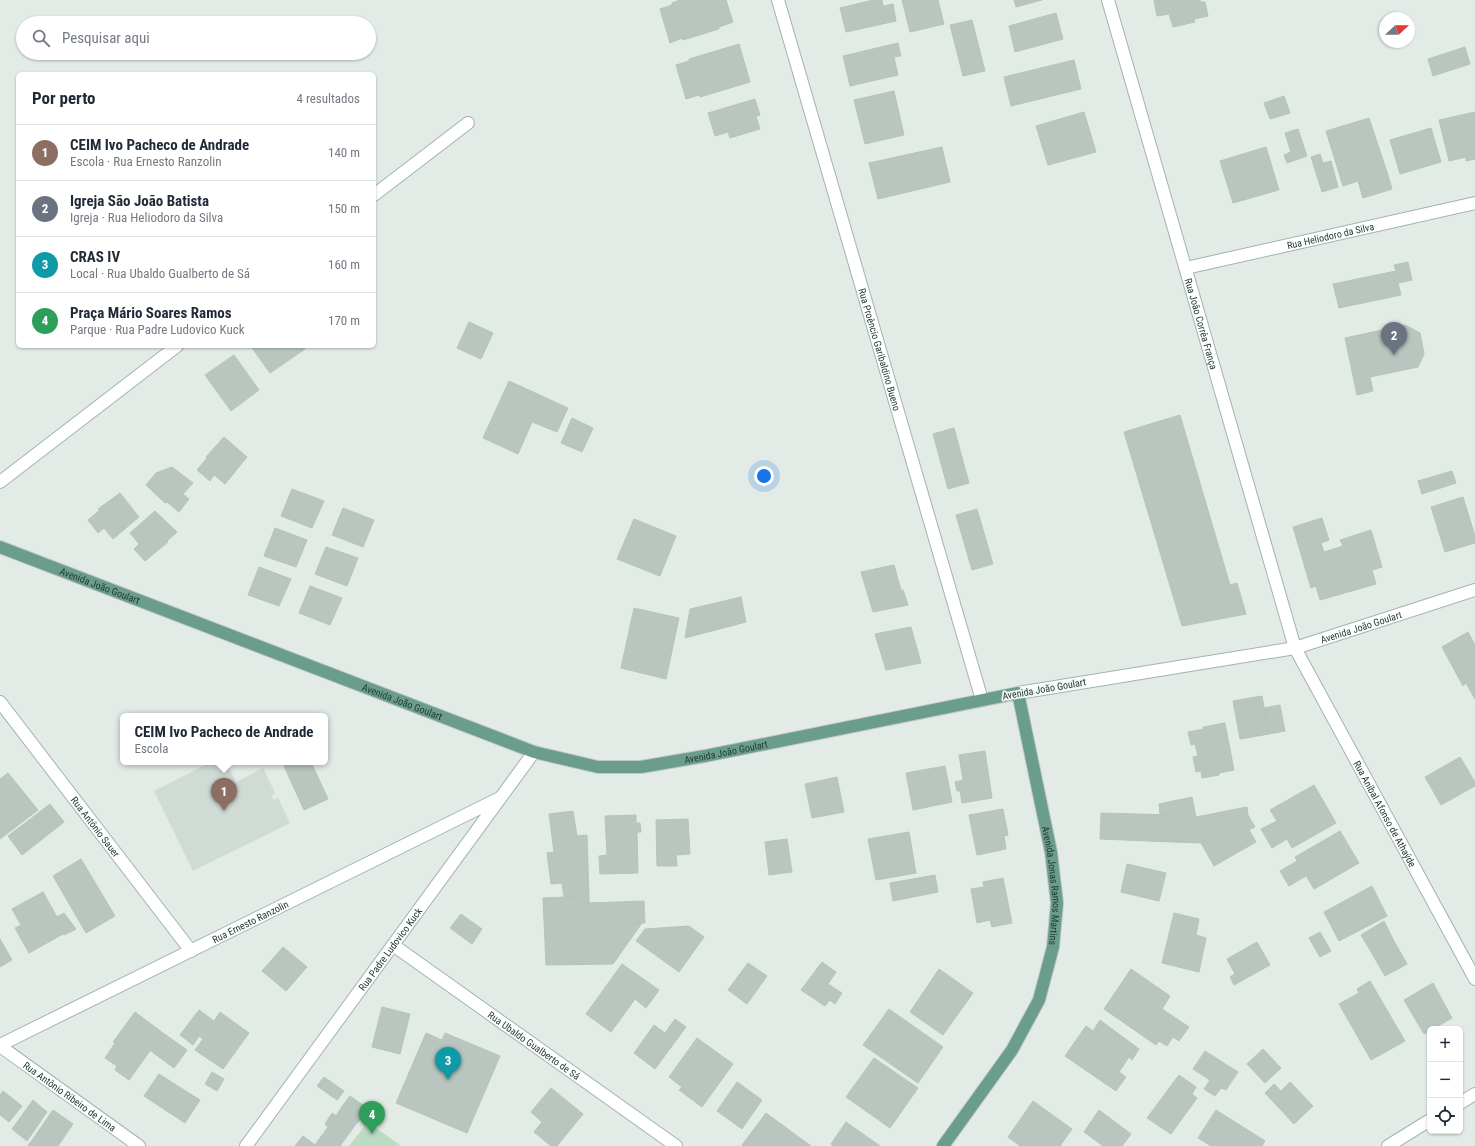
<!DOCTYPE html>
<html lang="pt">
<head>
<meta charset="utf-8">
<style>
	:root { --surface:#fff; --page:#f6f6f7; --text:#1f2937; --muted:#747a83; --line:#e0e1e3; --accent:#794e4b }
	body { margin:0; font-family:"Roboto Condensed",sans-serif; background:var(--page); color:var(--text) }
	.controls { position:absolute; right:12px; bottom:12px; display:grid; overflow:hidden; border-radius:6px; box-shadow:0 1px 3px #0004 }
	.controls button { width:36px; height:36px; display:grid; place-items:center; padding:0; border:0; border-bottom:1px solid var(--line); background:var(--surface); color:var(--text); font:20px sans-serif }
	.compass { position:absolute; left:1379px; top:12px; width:36px; height:36px; border-radius:50%; background:var(--surface); box-shadow:0 1px 3px #0004; rotate:68deg }
	.you { position:absolute; left:764px; top:476px; width:14px; height:14px; margin:-10px; border:3px solid #fff; border-radius:50%; background:#1a73e8; box-shadow:0 0 0 6px #1a73e833 }
	.badge { display:grid; place-items:center; width:26px; height:26px; border-radius:50%; background:var(--accent); color:#fff; font-size:13px; font-weight:700 }
	.pin { position:absolute; translate:-50% -33px; filter:drop-shadow(0 1px 2px #0008) }
	.pin::after { content:''; position:absolute; top:21px; width:14px; height:12px; background:inherit; clip-path:polygon(0 0,100% 0,50% 100%) }
	.popup { position:absolute; left:120px; top:713px; width:208px; height:52px; box-sizing:border-box; display:grid; place-content:center; border-radius:6px; background:var(--surface); filter:drop-shadow(0 1px 3px #0005); font-size:13px; white-space:nowrap; color:var(--muted) }
	.popup b { font-size:15px; color:var(--text) }
	.popup::after { content:''; position:absolute; left:50%; top:100%; margin-left:-8px; border:8px solid transparent; border-top-color:var(--surface) }
	.list { margin:0; padding:0; list-style:none }
	h2 { display:flex; justify-content:space-between; align-items:center; height:52px; margin:0; padding:0 16px; font-size:17px }
	h2 small { font-size:13px; font-weight:400; color:var(--muted) }
	.list li { display:grid; grid-template-columns:26px 1fr auto; gap:12px; align-items:center; box-sizing:border-box; height:56px; padding:0 16px; border-top:1px solid var(--line) }
	.list b { display:block; font-size:15px; white-space:nowrap }
	.list p { margin:0; font-size:13px; white-space:nowrap; color:var(--muted) }
	.list em { font-size:13px; font-style:normal; color:var(--muted) }
	.icon { flex:none; width:22px; height:22px; fill:none; stroke:currentColor; stroke-width:2; stroke-linecap:round; stroke-linejoin:round }
	.map { position:relative; flex:none; width:1475px; height:1146px; overflow:hidden }
	.search { position:absolute; background:var(--surface); box-shadow:0 1px 3px #0004; left:16px; top:16px; width:360px; height:44px; display:flex; align-items:center; gap:10px; box-sizing:border-box; padding:0 14px; border-radius:22px; color:var(--muted); font-size:15px }
	.panel { position:absolute; background:var(--surface); box-shadow:0 1px 3px #0004; left:16px; top:72px; width:360px; height:276px; border-radius:6px }
	.map>svg:first-child { display:block }
	.built { fill:#d0dbd5 }
	.green { fill:#bddbc3 }
	.building { fill:#b8c6bf; stroke:#b5c4bd }
	.lines { fill:none; stroke-linecap:round; stroke-linejoin:round }
	.minor-casing { stroke:#a5b3ad; stroke-width:14 }
	.major-casing { stroke:#c1c8c6; stroke-width:14 }
	.minor { stroke:#fff; stroke-width:12 }
	.major { stroke:#6a9d8d; stroke-width:12 }
	.labels { text-anchor:middle; dominant-baseline:central; stroke-width:3.5; stroke-linejoin:round; paint-order:stroke }
	.street-label { font-size:10px; fill:#233b33; stroke:#f2f8f5 }
</style>
</head>
<body>
<div class="map">
<svg width="1475" height="1146" viewBox="0 0 1475 1146">
	<rect width="100%" height="100%" fill="#e2ebe6"/>
	<path class="built" d="M 211,762 L 226,762 L 236,782 L 263,768 L 275,793 L 272,795 L 273,800 L 278,798 L 290,823 L 193,871 L 154,791 Z"/>
	<path class="green" d="M 368,1122 L 401,1146 L 349,1146 Z"/>
	<path class="building" d="M 680,0 L 726,0 L 733,22 L 719,27 L 719,29 L 683,40 L 682,38 L 670,43 L 660,9 L 672,5 L 672,3 Z
		M 873,0 L 882,0 L 883,6 L 893,4 L 896,21 L 846,32 L 840,8 Z
		M 902,0 L 938,0 L 944,24 L 910,32 Z
		M 1014,0 L 1042,0 L 1016,7 Z
		M 1154,0 L 1200,0 L 1200,2 L 1205,2 L 1208,16 L 1194,19 L 1195,22 L 1173,27 L 1169,14 L 1157,16 Z
		M 1056,13 L 1063,39 L 1015,52 L 1009,26 Z
		M 972,20 L 985,71 L 963,76 L 950,25 Z
		M 898,43 L 901,56 L 894,57 L 898,75 L 850,86 L 843,56 Z
		M 739,44 L 750,82 L 700,97 L 699,95 L 686,99 L 676,65 L 689,61 L 689,59 Z
		M 1465,47 L 1470,64 L 1433,76 L 1428,59 Z
		M 1074,60 L 1081,89 L 1011,106 L 1004,77 Z
		M 894,91 L 904,135 L 865,144 L 854,100 Z
		M 1284,96 L 1290,113 L 1270,119 L 1264,103 Z
		M 755,99 L 760,115 L 756,116 L 760,129 L 730,138 L 728,132 L 715,136 L 708,113 Z
		M 1084,112 L 1096,152 L 1048,165 L 1036,126 Z
		M 1475,112 L 1475,159 L 1466,161 L 1466,157 L 1449,161 L 1439,120 Z
		M 1369,118 L 1387,172 L 1343,186 L 1326,131 Z
		M 1431,128 L 1441,162 L 1400,174 L 1390,140 Z
		M 1298,129 L 1307,156 L 1287,163 L 1284,155 L 1291,152 L 1285,133 Z
		M 942,147 L 950,182 L 878,199 L 869,163 Z
		M 1266,147 L 1279,190 L 1233,203 L 1220,161 Z
		M 1320,154 L 1323,163 L 1331,161 L 1338,187 L 1322,192 L 1311,157 Z
		M 1387,172 L 1392,189 L 1363,198 L 1358,181 Z
		M 1408,262 L 1412,280 L 1398,283 L 1401,295 L 1339,308 L 1333,284 L 1396,271 L 1394,265 Z
		M 469,322 L 493,333 L 481,359 L 457,348 Z
		M 1405,325 L 1420,333 L 1424,354 L 1418,367 L 1370,377 L 1373,391 L 1357,395 L 1345,338 Z
		M 255,346 L 303,346 L 305,349 L 270,373 L 252,348 Z
		M 234,355 L 259,390 L 231,411 L 205,375 Z
		M 509,381 L 568,408 L 557,432 L 532,422 L 518,454 L 483,438 Z
		M 1180,415 L 1230,585 L 1237,583 L 1246,614 L 1182,626 L 1124,432 Z
		M 572,418 L 593,428 L 582,452 L 561,443 Z
		M 954,428 L 969,483 L 948,489 L 933,434 Z
		M 224,437 L 247,457 L 225,484 L 214,475 L 210,481 L 197,470 L 207,458 L 206,457 Z
		M 172,467 L 193,483 L 183,494 L 189,499 L 179,512 L 167,502 L 165,503 L 146,485 L 156,473 Z
		M 1452,471 L 1456,483 L 1422,494 L 1418,481 Z
		M 292,489 L 324,501 L 312,528 L 281,516 Z
		M 120,493 L 139,517 L 113,539 L 104,528 L 98,533 L 88,520 L 100,510 L 98,509 Z
		M 1463,497 L 1475,536 L 1475,543 L 1445,552 L 1431,507 Z
		M 343,508 L 374,520 L 363,547 L 332,535 Z
		M 977,509 L 993,564 L 972,570 L 956,515 Z
		M 155,511 L 177,532 L 167,541 L 168,542 L 145,561 L 134,549 L 139,544 L 130,533 Z
		M 1322,518 L 1329,540 L 1321,543 L 1324,552 L 1343,546 L 1340,540 L 1371,530 L 1382,567 L 1372,570 L 1376,584 L 1320,600 L 1316,586 L 1311,588 L 1293,527 Z
		M 634,519 L 676,536 L 660,576 L 617,559 Z
		M 275,528 L 307,540 L 296,567 L 264,556 Z
		M 326,547 L 358,558 L 347,586 L 315,574 Z
		M 894,565 L 901,590 L 903,590 L 908,605 L 873,612 L 861,572 Z
		M 259,567 L 291,579 L 279,606 L 248,595 Z
		M 310,586 L 342,598 L 330,625 L 299,613 Z
		M 741,597 L 746,622 L 685,638 L 690,609 Z
		M 634,608 L 679,618 L 666,679 L 621,668 Z
		M 911,627 L 921,663 L 886,670 L 875,634 Z
		M 1468,632 L 1475,645 L 1475,699 L 1466,683 L 1463,686 L 1442,647 Z
		M 1262,696 L 1269,734 L 1240,739 L 1233,701 Z
		M 1280,705 L 1285,731 L 1269,734 L 1264,708 Z
		M 1225,723 L 1234,770 L 1219,773 L 1219,775 L 1202,778 L 1201,771 L 1196,772 L 1193,757 L 1198,756 L 1195,744 L 1191,745 L 1188,732 L 1204,729 L 1203,727 Z
		M 985,751 L 992,798 L 962,803 L 960,791 L 957,791 L 955,782 L 963,780 L 959,755 Z
		M 1460,757 L 1475,782 L 1475,786 L 1441,805 L 1425,777 Z
		M 292,762 L 311,762 L 328,799 L 304,810 L 284,766 Z
		M 945,766 L 952,802 L 913,810 L 906,773 Z
		M 8,773 L 38,810 L 0,839 L 0,779 Z
		M 837,777 L 844,812 L 812,818 L 805,784 Z
		M 1314,785 L 1336,823 L 1292,848 L 1287,839 L 1272,848 L 1261,829 L 1277,821 L 1270,810 Z
		M 1192,797 L 1201,843 L 1173,842 L 1174,815 L 1160,815 L 1159,804 Z
		M 50,804 L 64,822 L 22,855 L 8,836 Z
		M 1247,807 L 1248,815 L 1201,843 L 1196,817 Z
		M 1003,809 L 1008,835 L 1004,836 L 1006,849 L 977,855 L 969,815 Z
		M 573,811 L 577,836 L 587,835 L 589,896 L 564,897 L 562,883 L 551,884 L 547,853 L 554,852 L 549,814 Z
		M 1101,813 L 1174,815 L 1173,842 L 1100,839 Z
		M 636,815 L 636,823 L 640,823 L 641,832 L 637,832 L 638,873 L 600,874 L 599,856 L 607,855 L 605,816 Z
		M 1248,815 L 1255,827 L 1249,830 L 1256,842 L 1214,866 L 1201,843 Z
		M 688,819 L 690,854 L 676,855 L 677,866 L 657,866 L 656,820 Z
		M 1340,831 L 1359,863 L 1314,889 L 1295,857 Z
		M 909,832 L 916,873 L 876,880 L 868,839 Z
		M 787,839 L 792,872 L 769,875 L 765,842 Z
		M 81,859 L 115,916 L 86,933 L 53,876 Z
		M 1297,861 L 1306,876 L 1289,886 L 1280,871 Z
		M 1127,864 L 1166,873 L 1159,901 L 1121,892 Z
		M 935,875 L 938,892 L 893,901 L 890,883 Z
		M 1003,878 L 1012,923 L 992,927 L 990,920 L 977,923 L 971,889 L 984,887 L 983,882 Z
		M 1372,886 L 1387,916 L 1339,941 L 1324,912 Z
		M 43,892 L 57,917 L 64,913 L 76,929 L 64,935 L 63,934 L 29,953 L 15,928 L 21,925 L 12,909 Z
		M 589,896 L 589,924 L 642,923 L 613,964 L 546,965 L 543,898 Z
		M 644,901 L 645,923 L 589,924 L 589,903 Z
		M 1174,913 L 1199,919 L 1196,935 L 1206,938 L 1199,972 L 1162,963 Z
		M 461,914 L 482,929 L 472,944 L 450,928 Z
		M 1384,921 L 1394,941 L 1379,949 L 1374,940 L 1367,945 L 1361,935 Z
		M 689,926 L 704,937 L 679,972 L 636,941 L 645,929 Z
		M 1320,932 L 1331,951 L 1320,957 L 1309,938 Z
		M 0,939 L 12,960 L 0,967 Z
		M 1374,940 L 1379,949 L 1394,941 L 1407,964 L 1385,976 L 1367,945 Z
		M 1257,942 L 1270,965 L 1234,985 L 1230,977 L 1235,974 L 1227,959 Z
		M 283,947 L 307,967 L 286,991 L 262,971 Z
		M 822,962 L 836,972 L 828,984 L 842,993 L 835,1004 L 830,1000 L 825,1006 L 801,990 Z
		M 748,963 L 767,976 L 747,1004 L 728,990 Z
		M 622,964 L 659,990 L 646,1008 L 635,999 L 611,1032 L 586,1014 Z
		M 939,969 L 973,993 L 943,1035 L 910,1012 Z
		M 1131,969 L 1170,996 L 1162,1009 L 1189,1027 L 1179,1041 L 1173,1037 L 1167,1046 L 1159,1041 L 1156,1045 L 1104,1009 Z
		M 1370,981 L 1405,1041 L 1371,1060 L 1339,1004 L 1359,993 L 1357,989 Z
		M 1433,983 L 1452,1018 L 1433,1029 L 1430,1029 L 1430,1031 L 1424,1034 L 1404,1000 Z
		M 382,1007 L 410,1014 L 400,1054 L 372,1047 Z
		M 889,1009 L 943,1047 L 918,1083 L 863,1045 Z
		M 199,1010 L 214,1021 L 220,1012 L 249,1033 L 223,1069 L 195,1050 L 203,1039 L 199,1036 L 193,1045 L 180,1035 Z
		M 135,1012 L 163,1033 L 129,1080 L 115,1070 L 117,1066 L 105,1058 L 115,1043 L 113,1042 Z
		M 675,1019 L 686,1027 L 655,1069 L 634,1053 L 654,1025 L 665,1033 Z
		M 1100,1020 L 1139,1049 L 1132,1060 L 1129,1057 L 1119,1072 L 1126,1077 L 1116,1091 L 1065,1056 L 1086,1026 L 1093,1031 Z
		M 163,1033 L 187,1050 L 174,1068 L 151,1051 Z
		M 426,1033 L 442,1040 L 445,1033 L 500,1056 L 467,1133 L 396,1103 Z
		M 697,1038 L 733,1064 L 702,1107 L 679,1090 L 682,1087 L 669,1077 Z
		M 1263,1049 L 1281,1068 L 1265,1083 L 1247,1064 Z
		M 1205,1051 L 1238,1072 L 1226,1090 L 1221,1088 L 1215,1096 L 1204,1089 L 1210,1080 L 1193,1069 Z
		M 874,1058 L 918,1088 L 890,1128 L 846,1097 Z
		M 212,1072 L 224,1079 L 217,1091 L 205,1084 Z
		M 159,1074 L 200,1100 L 185,1123 L 144,1096 Z
		M 1179,1075 L 1196,1087 L 1192,1094 L 1197,1098 L 1171,1134 L 1147,1118 Z
		M 324,1077 L 344,1091 L 337,1100 L 317,1086 Z
		M 737,1082 L 762,1100 L 742,1129 L 717,1111 Z
		M 1290,1082 L 1313,1106 L 1294,1124 L 1265,1093 L 1274,1084 L 1281,1091 Z
		M 551,1088 L 583,1114 L 557,1146 L 551,1146 L 534,1132 L 542,1122 L 531,1112 Z
		M 3,1091 L 22,1106 L 9,1122 L 0,1115 L 0,1095 Z
		M 350,1096 L 367,1108 L 361,1118 L 343,1105 Z
		M 33,1100 L 47,1112 L 27,1141 L 12,1129 Z
		M 1033,1101 L 1072,1129 L 1060,1146 L 1020,1146 L 1008,1137 Z
		M 343,1105 L 361,1118 L 353,1128 L 336,1116 Z
		M 53,1110 L 73,1124 L 58,1146 L 28,1146 Z
		M 1099,1110 L 1131,1134 L 1122,1146 L 1103,1146 L 1084,1132 Z
		M 1216,1110 L 1265,1141 L 1262,1146 L 1211,1146 L 1198,1138 Z
		M 332,1113 L 353,1128 L 340,1146 L 295,1146 L 303,1136 L 315,1145 L 328,1127 L 325,1124 Z
		M 766,1113 L 811,1146 L 743,1146 L 742,1145 Z
		M 846,1122 L 880,1146 L 833,1146 L 831,1144 Z"/>
	<g class="lines">
		<g class="minor-casing">
			<g id="minor">
				<path id="s1" d="M 778,0 L 982,700"/>
				<path id="s2" d="M 1108,0 L 1295,648 L 1475,979"/>
				<path d="M 374,195 L 468,123"/>
				<path id="s3" d="M 1186,268 L 1475,203"/>
				<path d="M 0,482 L 177,346"/>
				<path id="s4" d="M 1018,693 L 1295,648 L 1475,590"/>
				<path id="s5" d="M 0,702 L 191,951"/>
				<path id="s6" d="M 393,945 L 676,1146"/>
				<path id="s7" d="M 0,1045 L 500,798"/>
				<path id="s8" d="M 0,1046 L 139,1146"/>
				<path d="M 1460,1103 L 1475,1094"/>
				<path id="s9" d="M 246,1146 L 534,752"/>
				<path d="M 1388,1146 L 1430,1120"/>
			</g>
		</g>
		<g class="major-casing">
			<g id="major">
				<path id="s10" d="M 0,547 L 534,752 L 598,767 L 641,767 L 705,756 L 1018,693 L 1051,852 L 1057,903 L 1053,947 L 1039,1000 L 1012,1050 L 943,1146"/>
			</g>
		</g>
		<use href="#minor" class="minor"/>
		<use href="#major" class="major"/>
	</g>
	<g class="labels">
		<g class="street-label">
			<text stroke="none"><textPath href="#s3" startOffset="148">Rua Heliodoro da Silva</textPath></text>
			<text stroke="none"><textPath href="#s2" startOffset="337">Rua João Corrêa França</textPath></text>
			<text stroke="none"><textPath href="#s1" startOffset="364">Rua Proêncio Garibaldino Bueno</textPath></text>
			<text stroke="none"><textPath href="#s10" startOffset="107">Avenida João Goulart</textPath></text>
			<text stroke="none"><textPath href="#s4" startOffset="350">Avenida João Goulart</textPath></text>
			<text transform="translate(1044 689) rotate(-10)">Avenida João Goulart</text>
			<text stroke="none"><textPath href="#s10" startOffset="431">Avenida João Goulart</textPath></text>
			<text stroke="none"><textPath href="#s10" startOffset="767">Avenida João Goulart</textPath></text>
			<text stroke="none"><textPath href="#s2" startOffset="863">Rua Aníbal Afonso de Athaýde</textPath></text>
			<text stroke="none"><textPath href="#s5" startOffset="157">Rua Antônio Sauer</textPath></text>
			<text stroke="none"><textPath href="#s10" startOffset="1261">Avenida Jonas Ramos Martins</textPath></text>
			<text stroke="none"><textPath href="#s7" startOffset="279">Rua Ernesto Ranzolin</textPath></text>
			<text stroke="none"><textPath href="#s9" startOffset="244">Rua Padre Ludovico Kuck</textPath></text>
			<text stroke="none"><textPath href="#s6" startOffset="173">Rua Ubaldo Gualberto de Sá</textPath></text>
			<text stroke="none"><textPath href="#s8" startOffset="86">Rua Antônio Ribeiro de Lima</textPath></text>
		</g>
	</g>
</svg>
<div class="controls">
<button>+</button>
<button>−</button>
<button><svg class="icon" aria-label="locate" viewBox="0 0 24 24"><circle cx="12" cy="12" r="6"/><path d="M12 2v4M12 18v4M2 12h4M18 12h4"/></svg></button>
</div>
<svg class="compass" viewBox="-18 -18 36 36"><path d="M0-13l5 13h-10z" fill="#e53935"/><path d="M0 13l5-13h-10z" fill="#747a83"/></svg>
<div class="you"></div>
<div class="pin badge" style="left:224px;top:811px;background:#8d6e63">1</div>
<div class="popup"><b>CEIM Ivo Pacheco de Andrade</b>Escola</div>
<div class="pin badge" style="left:1394px;top:355px;background:#6b7280">2</div>
<div class="pin badge" style="left:448px;top:1080px;background:#0f9aa8">3</div>
<div class="pin badge" style="left:372px;top:1134px;background:#2e9e5b">4</div>
<div class="search"><svg class="icon" aria-label="search" viewBox="0 0 24 24"><circle cx="10" cy="10" r="6"/><path d="M15 15l6 6"/></svg>Pesquisar aqui</div>
<section class="panel">
<h2>Por perto<small>4 resultados</small></h2>
<ul class="list">
<li><span class="badge" style="background:#8d6e63">1</span><div><b>CEIM Ivo Pacheco de Andrade</b><p>Escola · Rua Ernesto Ranzolin</p></div><em>140 m</em></li>
<li><span class="badge" style="background:#6b7280">2</span><div><b>Igreja São João Batista</b><p>Igreja · Rua Heliodoro da Silva</p></div><em>150 m</em></li>
<li><span class="badge" style="background:#0f9aa8">3</span><div><b>CRAS IV</b><p>Local · Rua Ubaldo Gualberto de Sá</p></div><em>160 m</em></li>
<li><span class="badge" style="background:#2e9e5b">4</span><div><b>Praça Mário Soares Ramos</b><p>Parque · Rua Padre Ludovico Kuck</p></div><em>170 m</em></li>
</ul>
</section>
</div>
</body>
</html>
